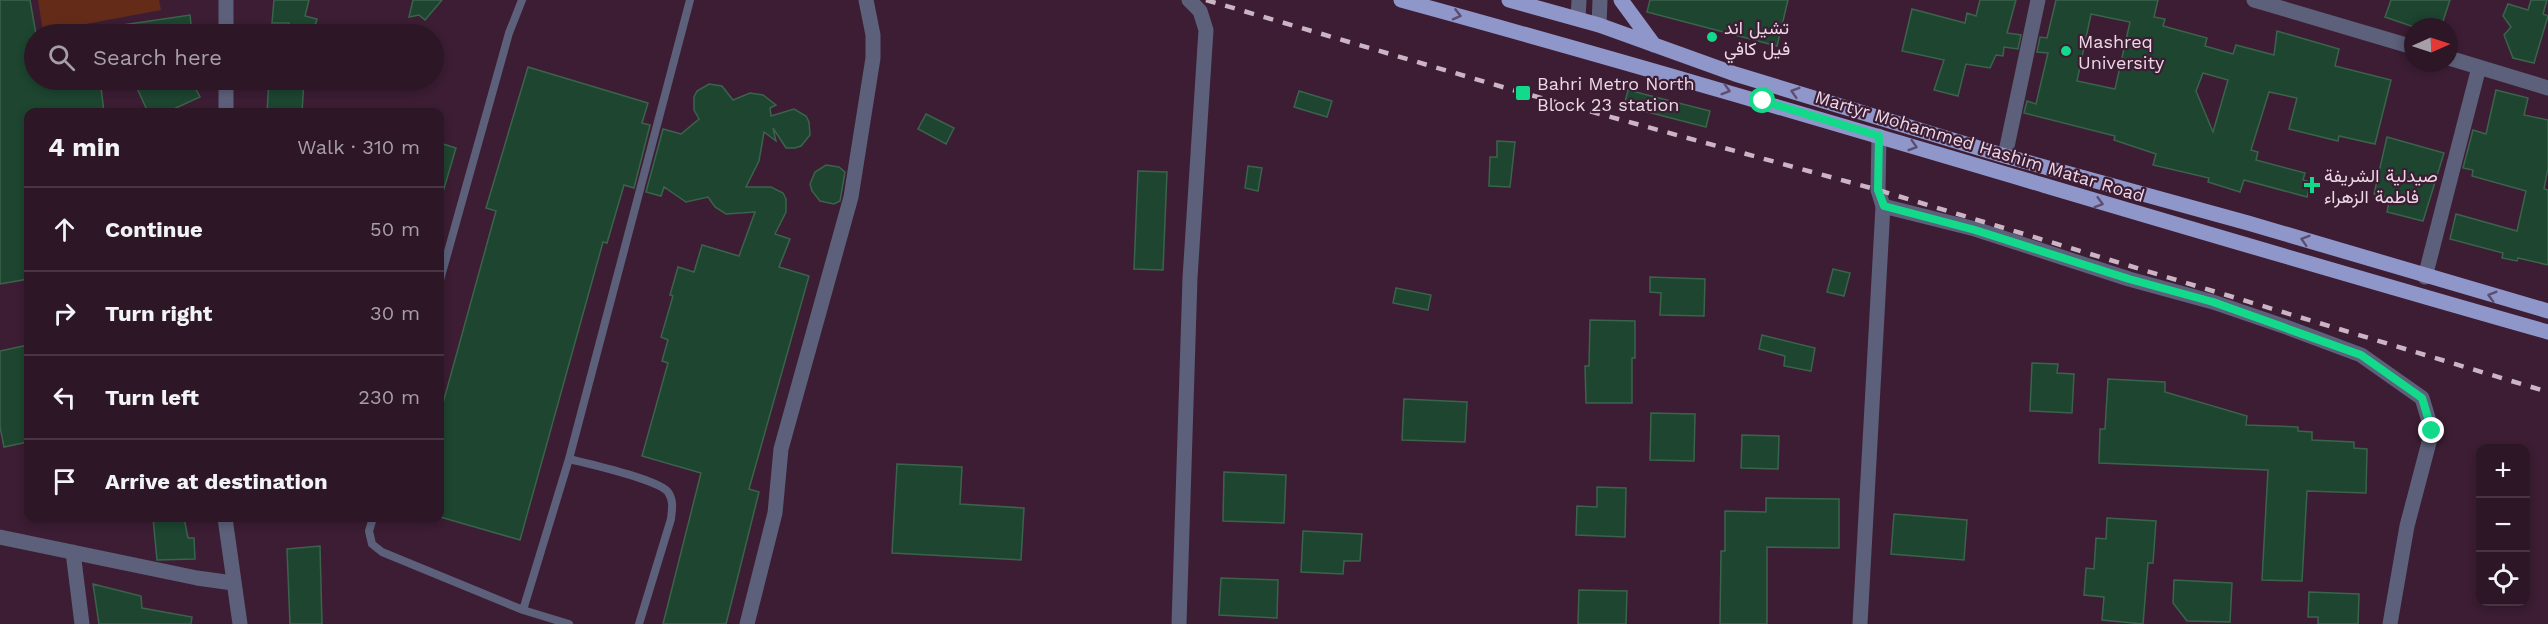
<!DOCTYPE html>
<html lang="en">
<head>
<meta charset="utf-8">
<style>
	:root { --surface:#2d1626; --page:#392332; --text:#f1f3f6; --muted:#a79fa7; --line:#483543 }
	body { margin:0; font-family:"Work Sans",Vazirmatn,sans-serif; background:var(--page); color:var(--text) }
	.controls { position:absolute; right:18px; bottom:18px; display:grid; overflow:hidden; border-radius:12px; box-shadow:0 3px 9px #0003 }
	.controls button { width:54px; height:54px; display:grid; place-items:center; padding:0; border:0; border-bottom:2px solid var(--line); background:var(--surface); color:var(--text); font:30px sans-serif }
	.compass { position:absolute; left:2404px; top:18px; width:54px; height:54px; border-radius:50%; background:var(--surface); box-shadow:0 3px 9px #0003; rotate:87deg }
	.stop { position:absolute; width:18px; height:18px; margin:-14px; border:4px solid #13d98a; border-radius:50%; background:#fff }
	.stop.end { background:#13d98a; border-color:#fff; box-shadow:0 2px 6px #0008 }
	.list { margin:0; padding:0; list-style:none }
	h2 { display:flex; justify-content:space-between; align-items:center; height:78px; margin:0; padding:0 24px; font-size:26px }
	h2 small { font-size:20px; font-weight:400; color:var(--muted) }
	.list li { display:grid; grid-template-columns:39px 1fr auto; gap:18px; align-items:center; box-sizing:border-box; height:84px; padding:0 24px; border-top:2px solid var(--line) }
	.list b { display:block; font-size:22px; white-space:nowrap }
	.list em { font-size:20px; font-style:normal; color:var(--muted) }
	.icon { flex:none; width:33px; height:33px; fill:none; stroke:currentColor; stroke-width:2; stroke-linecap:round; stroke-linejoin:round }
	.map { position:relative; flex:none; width:2548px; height:624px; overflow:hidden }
	.search { position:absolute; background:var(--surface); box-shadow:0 3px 9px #0003; left:24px; top:24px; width:420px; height:66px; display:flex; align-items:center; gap:15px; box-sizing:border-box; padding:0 21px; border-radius:33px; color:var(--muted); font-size:22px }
	.panel { position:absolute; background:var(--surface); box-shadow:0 3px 9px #0003; left:24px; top:108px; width:420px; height:414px; border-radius:12px }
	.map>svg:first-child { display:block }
	.green { fill:#642b19 }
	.building { fill:#1d4530; stroke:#3b634c; stroke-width:1.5; fill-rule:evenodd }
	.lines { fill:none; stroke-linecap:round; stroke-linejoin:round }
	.service { stroke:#5c607a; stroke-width:8 }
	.minor { stroke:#5c607a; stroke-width:15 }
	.tertiary { stroke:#5c607a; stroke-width:15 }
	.primary { stroke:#8f96ca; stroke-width:15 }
	.rail { stroke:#cbb4c3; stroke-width:4.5; stroke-dasharray:10 10; stroke-linecap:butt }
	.oneway { stroke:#5d4d6f }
	.route { stroke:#13d98a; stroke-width:8 }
	.poi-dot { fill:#13d98a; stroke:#3c1d33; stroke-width:2 }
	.labels { text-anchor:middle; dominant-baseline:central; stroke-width:4.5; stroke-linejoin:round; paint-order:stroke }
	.poi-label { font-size:18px; fill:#edd8e6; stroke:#3c1d33; text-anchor:start }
	.street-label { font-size:18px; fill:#edd8e6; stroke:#3c1d33 }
</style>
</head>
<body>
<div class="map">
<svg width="2548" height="624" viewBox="0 0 2548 624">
	<rect width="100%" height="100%" fill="#3c1d33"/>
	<path class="green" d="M 38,0 L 159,0 L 161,10 L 43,32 Z"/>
	<path class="building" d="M 0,0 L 30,0 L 36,34 L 34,80 L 100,80 L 104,112 L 28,112 L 28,279 L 0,284 Z
		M 274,0 L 309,0 L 305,16 L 317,19 L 313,34 L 286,34 L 289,23 L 272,23 Z
		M 413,0 L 442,0 L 425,20 L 419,15 L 409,17 Z
		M 1650,0 L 1788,0 L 1777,46 L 1647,12 Z
		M 1980,0 L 2016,0 L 2007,33 L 2021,35 L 2018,49 L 2004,47 L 2003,56 L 1996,55 L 1990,68 L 1966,64 L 1958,96 L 1934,90 L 1944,60 L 1902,51 L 1912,9 L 1965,23 L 1967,13 L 1976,16 Z
		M 2056,0 L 2158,0 L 2154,17 L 2165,19 L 2163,26 L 2207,38 L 2205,46 L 2233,54 L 2236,45 L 2274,55 L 2277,31 L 2339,49 L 2335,66 L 2391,80 L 2375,144 L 2339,136 L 2338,141 L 2289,129 L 2297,98 L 2269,92 L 2251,150 L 2258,152 L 2256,160 L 2305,173 L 2303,180 L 2311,182 L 2307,197 L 2244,180 L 2240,192 L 2208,182 L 2209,178 L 2153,165 L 2156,154 L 2114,140 L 2115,136 L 2024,113 L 2027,101 L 2036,104 L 2048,53 L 2037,52 L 2040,37 L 2047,38 ZM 2091,14 L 2130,22 L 2115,89 L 2077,81 ZM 2203,73 L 2228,80 L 2213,132 L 2196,91 Z
		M 2391,0 L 2450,0 L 2441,27 L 2414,27 L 2385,17 Z
		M 2531,0 L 2547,0 L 2543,14 L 2548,16 L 2534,63 L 2513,58 L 2504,35 L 2511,27 L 2503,16 L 2508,4 L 2528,10 Z
		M 190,15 L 192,34 L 116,34 L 116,26 Z
		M 528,67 L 648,103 L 642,123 L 650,125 L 634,188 L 624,185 L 607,243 L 603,242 L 520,540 L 440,517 L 440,414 L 496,211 L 486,208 Z
		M 144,80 L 191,80 L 200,97 L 167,112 L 148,112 L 135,84 Z
		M 269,80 L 304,80 L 302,112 L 267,112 Z
		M 709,84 L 722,86 L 733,100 L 750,93 L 763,95 L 776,105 L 770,108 L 771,116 L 794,109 L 806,116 L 809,122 L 810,135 L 801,146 L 795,148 L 786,148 L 773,128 L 776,141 L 764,132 L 759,161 L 746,187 L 771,187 L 783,193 L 786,199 L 786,212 L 775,234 L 790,239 L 779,267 L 809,276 L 749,489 L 759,492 L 726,624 L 663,624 L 701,473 L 642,456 L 668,363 L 662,361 L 668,340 L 661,337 L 673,296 L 670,295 L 678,267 L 694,272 L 702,245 L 739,256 L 755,212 L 726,214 L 715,207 L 708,197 L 686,202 L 664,187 L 661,196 L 646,192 L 663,129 L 681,134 L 699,119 L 694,110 L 694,97 L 697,91 Z
		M 1628,90 L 1710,111 L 1706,127 L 1624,106 Z
		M 2496,90 L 2528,98 L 2524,115 L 2548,120 L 2548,168 L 2544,189 L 2548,190 L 2548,265 L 2518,258 L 2517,261 L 2502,258 L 2503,253 L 2450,239 L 2456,214 L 2517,231 L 2526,191 L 2472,176 L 2473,170 L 2463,168 L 2473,130 L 2486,134 Z
		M 1299,91 L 1332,101 L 1327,117 L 1294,107 Z
		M 926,114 L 954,128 L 946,144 L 918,129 Z
		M 2387,137 L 2444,153 L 2423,221 L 2387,212 L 2390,198 L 2374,194 Z
		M 1497,141 L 1515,142 L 1510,187 L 1489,186 L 1490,157 L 1497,157 Z
		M 440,143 L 456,148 L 443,192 L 440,191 Z
		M 826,165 L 839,167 L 845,172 L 840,201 L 834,204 L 820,201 L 812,191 L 810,184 L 815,172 Z
		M 1248,166 L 1262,168 L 1258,191 L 1245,188 Z
		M 1138,171 L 1167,172 L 1163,270 L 1134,269 Z
		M 1833,269 L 1850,273 L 1844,296 L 1827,292 Z
		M 1650,277 L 1705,279 L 1704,316 L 1660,315 L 1661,293 L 1650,292 Z
		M 1396,288 L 1431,295 L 1428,310 L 1393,303 Z
		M 1590,320 L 1635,321 L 1635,358 L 1632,358 L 1632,403 L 1586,403 L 1585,366 L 1589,366 Z
		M 1762,335 L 1815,348 L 1811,371 L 1784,366 L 1785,356 L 1759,349 Z
		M 28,345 L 28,442 L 4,447 L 0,427 L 0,351 Z
		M 2032,363 L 2058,364 L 2057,373 L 2074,374 L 2072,413 L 2030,411 Z
		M 2108,379 L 2165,382 L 2165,392 L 2247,416 L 2246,425 L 2298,427 L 2298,431 L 2312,432 L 2312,440 L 2354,442 L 2354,448 L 2367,449 L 2366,493 L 2307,491 L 2302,581 L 2262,580 L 2268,470 L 2099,463 L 2100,429 L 2105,429 Z
		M 1404,399 L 1467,402 L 1465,442 L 1402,440 Z
		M 1651,413 L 1695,414 L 1694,461 L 1650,460 Z
		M 1742,435 L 1779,436 L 1778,469 L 1741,468 Z
		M 897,464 L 962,467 L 960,504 L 1024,508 L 1021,560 L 892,553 Z
		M 1224,472 L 1286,475 L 1284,523 L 1223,521 Z
		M 1597,487 L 1626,488 L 1625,537 L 1576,535 L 1577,506 L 1597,507 Z
		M 1766,498 L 1839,499 L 1839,548 L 1767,547 L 1767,624 L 1720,624 L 1721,551 L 1725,551 L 1725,511 L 1766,512 Z
		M 1894,514 L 1967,520 L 1964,560 L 1891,554 Z
		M 153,518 L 184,518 L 188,538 L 194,538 L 195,559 L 157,560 Z
		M 2107,518 L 2156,521 L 2153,563 L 2148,563 L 2143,624 L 2102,620 L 2104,597 L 2084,595 L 2086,568 L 2094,569 L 2096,538 L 2106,539 Z
		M 1303,531 L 1362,534 L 1360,561 L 1344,561 L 1343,574 L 1301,572 Z
		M 320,546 L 322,624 L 290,624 L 287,549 Z
		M 1221,578 L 1278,580 L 1277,618 L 1219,615 Z
		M 2174,580 L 2232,583 L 2230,622 L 2187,621 L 2173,603 Z
		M 93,584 L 141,596 L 142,608 L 192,617 L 191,624 L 99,624 Z
		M 1579,590 L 1627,591 L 1626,624 L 1578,624 Z
		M 2309,592 L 2359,594 L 2358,624 L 2318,624 L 2318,617 L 2308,617 Z"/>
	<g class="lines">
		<path class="service" d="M 440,280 L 509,33 L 522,0
			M 569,459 C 589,464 657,479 668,492 C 674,501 672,509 671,519 L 639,624
			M 373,518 L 369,531 L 372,544 L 382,552 L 523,610 L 569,459 L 690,0
			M 523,610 L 569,624"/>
		<path class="minor" d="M 2254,0 L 2413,47
			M 2449,58 L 2548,88
			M 2005,156 L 2038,0
			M 1883,206 L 1975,229 L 2129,279 L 2213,302 L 2286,327 L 2361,355 L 2422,398 L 2432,431 L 2407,526 L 2390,624
			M 2425,277 L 2479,67
			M 0,537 L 197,578 L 233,583
			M 73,552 L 82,624
			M 747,624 L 775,513 L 781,449 L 851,197 L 873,58 L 873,35 L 866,0
			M 1179,624 L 1190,278 L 1206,30 L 1200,11 L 1189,0"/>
		<path class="tertiary" d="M 1578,19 L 1579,0
			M 1599,25 L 1600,0
			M 226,34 L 226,0
			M 226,112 L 226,80
			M 225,518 L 240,624
			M 1860,624 L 1883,206 L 1878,190 L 1879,136"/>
		<path class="primary" d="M 1401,0 C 1785,105 2165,224 2548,332
			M 1509,0 L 1599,25 L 1735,74 L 2005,156 L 2248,223 L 2548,311
			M 1621,0 L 1654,45"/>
		<path class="rail" d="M 1206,0 L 1523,93 L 1878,190 L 2548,392"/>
	</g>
	<defs><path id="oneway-chevron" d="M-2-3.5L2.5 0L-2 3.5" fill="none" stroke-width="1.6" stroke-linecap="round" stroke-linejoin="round" transform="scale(1.5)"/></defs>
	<g class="oneway">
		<use href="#oneway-chevron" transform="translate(1457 15) rotate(14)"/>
		<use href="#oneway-chevron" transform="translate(1726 90) rotate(16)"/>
		<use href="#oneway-chevron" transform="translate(1795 92) rotate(-163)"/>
		<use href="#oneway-chevron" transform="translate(1913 146) rotate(17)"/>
		<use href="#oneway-chevron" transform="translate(2099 203) rotate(16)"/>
		<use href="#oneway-chevron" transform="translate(2305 240) rotate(-163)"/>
		<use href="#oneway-chevron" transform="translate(2492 296) rotate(-164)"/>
	</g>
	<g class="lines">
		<path class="route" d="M 1763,101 L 1879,136 L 1878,190 L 1884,206 L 1975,230 L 2129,279 L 2213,302 L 2361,355 L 2422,398 L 2432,431"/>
	</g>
	<g class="poi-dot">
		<circle cx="1712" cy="37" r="6"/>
		<circle cx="2066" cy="51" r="6"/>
		<rect x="1515" y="85" width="16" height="16" rx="3"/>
		<path d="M2309 176h6v6h6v6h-6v6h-6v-6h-6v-6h6z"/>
	</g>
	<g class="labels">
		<g class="poi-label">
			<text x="1724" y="27">تشيل اند<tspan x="1724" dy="21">فيل كافي</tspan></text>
			<text x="2078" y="41">Mashreq<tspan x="2078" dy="21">University</tspan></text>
			<text x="1537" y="83">Bahri Metro North<tspan x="1537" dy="21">Block 23 station</tspan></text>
			<text x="2324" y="175">صيدلية الشريفة<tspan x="2324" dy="21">فاطمة الزهراء</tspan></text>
		</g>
		<g class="street-label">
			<text transform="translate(1980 146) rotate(17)">Martyr Mohammed Hashim Matar Road</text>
		</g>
	</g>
</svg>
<div class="controls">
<button>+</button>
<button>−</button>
<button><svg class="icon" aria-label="locate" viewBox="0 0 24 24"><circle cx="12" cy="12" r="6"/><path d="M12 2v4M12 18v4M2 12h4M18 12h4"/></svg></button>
</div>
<svg class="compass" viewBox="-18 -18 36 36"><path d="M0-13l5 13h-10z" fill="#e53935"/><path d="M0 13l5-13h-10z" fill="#a79fa7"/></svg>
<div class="stop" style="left:1763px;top:101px"></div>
<div class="stop end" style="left:2432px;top:431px"></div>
<div class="search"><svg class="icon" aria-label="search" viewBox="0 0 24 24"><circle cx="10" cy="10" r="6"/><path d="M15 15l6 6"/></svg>Search here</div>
<section class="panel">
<h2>4 min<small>Walk · 310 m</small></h2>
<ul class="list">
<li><svg class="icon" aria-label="ahead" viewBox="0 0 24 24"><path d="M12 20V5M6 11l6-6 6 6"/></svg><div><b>Continue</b></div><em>50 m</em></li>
<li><svg class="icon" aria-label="right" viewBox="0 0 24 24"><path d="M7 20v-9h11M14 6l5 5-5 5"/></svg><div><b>Turn right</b></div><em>30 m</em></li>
<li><svg class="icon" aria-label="left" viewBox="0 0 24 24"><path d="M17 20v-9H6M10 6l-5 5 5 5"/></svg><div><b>Turn left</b></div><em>230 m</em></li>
<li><svg class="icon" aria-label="arrive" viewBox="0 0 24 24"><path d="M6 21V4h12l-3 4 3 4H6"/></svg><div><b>Arrive at destination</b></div></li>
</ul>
</section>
</div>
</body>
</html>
